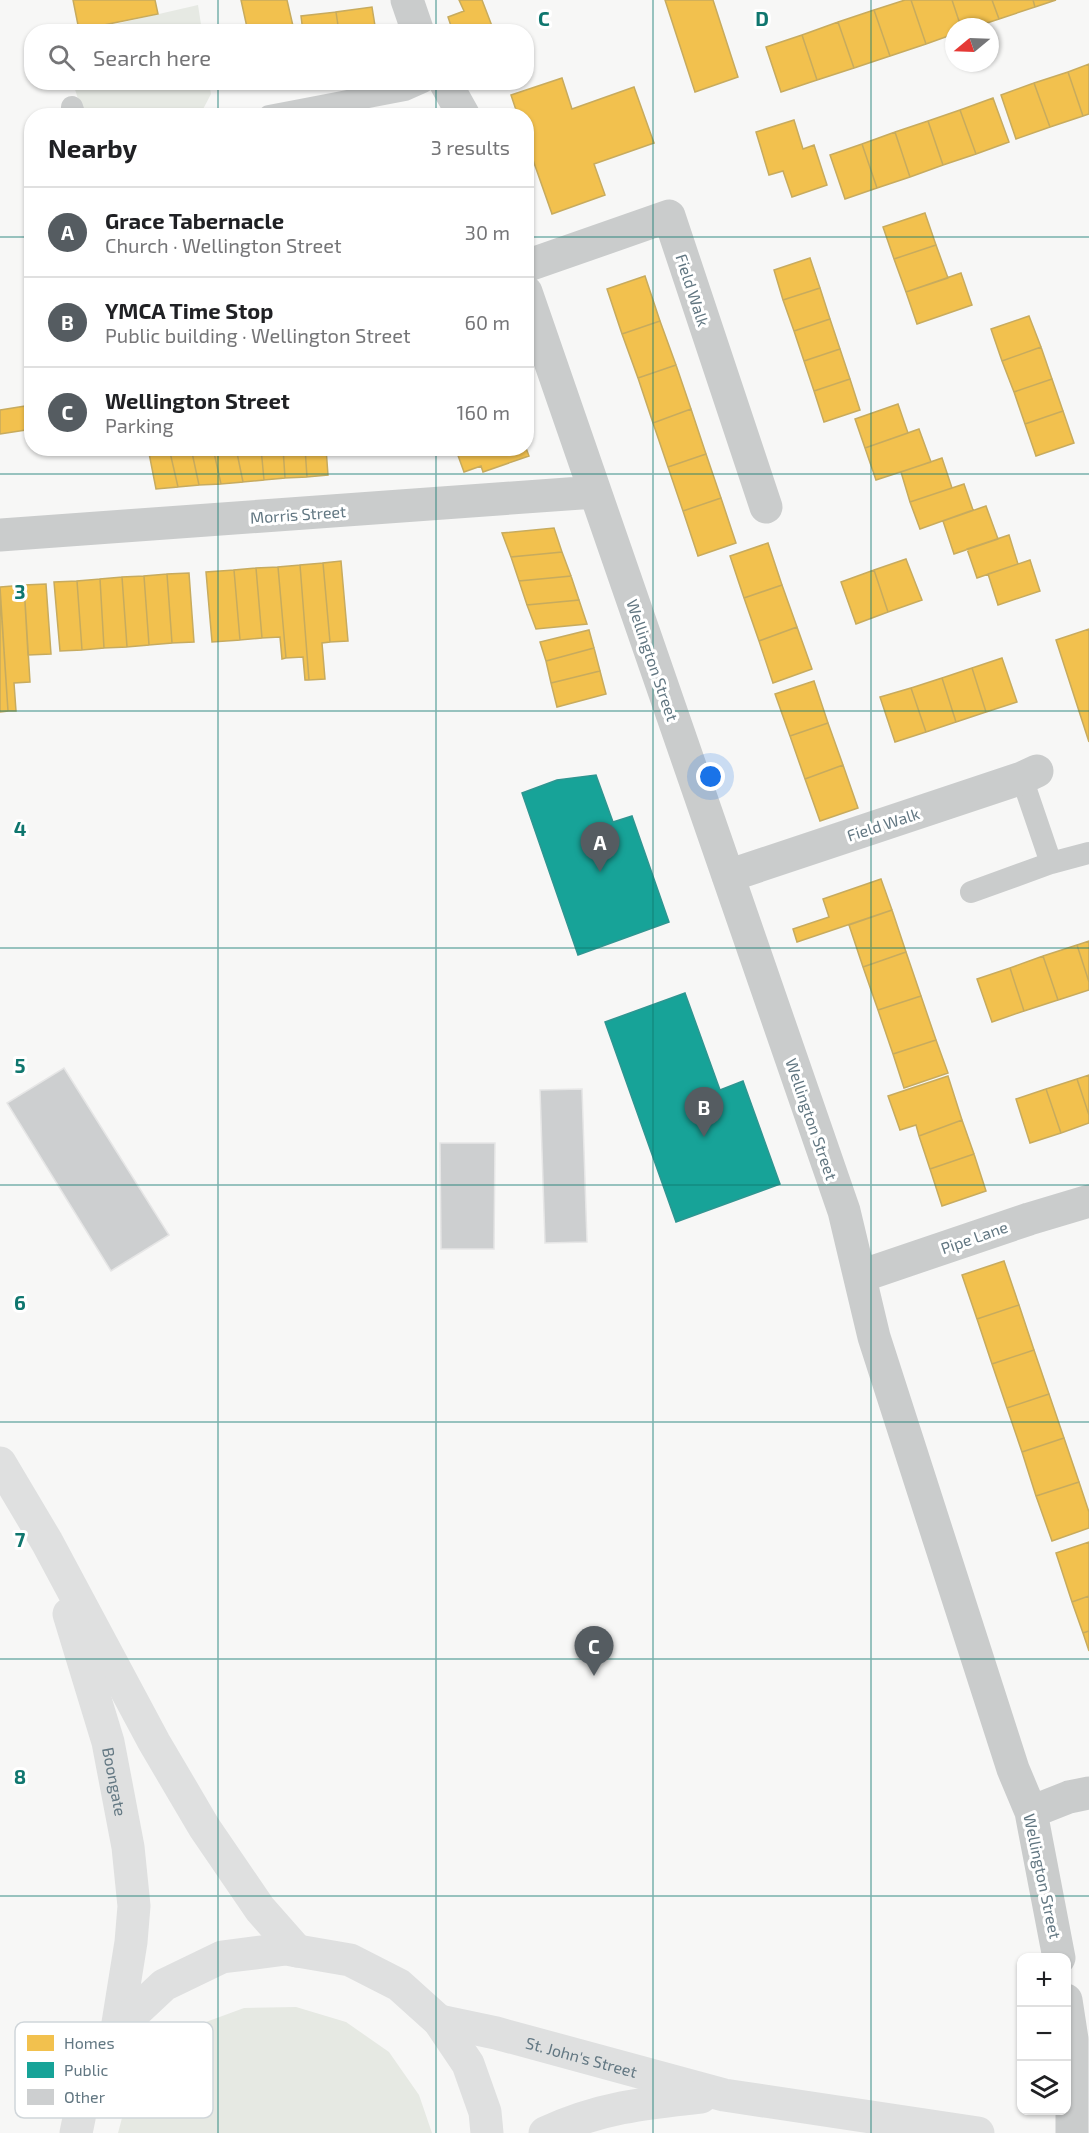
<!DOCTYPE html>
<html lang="en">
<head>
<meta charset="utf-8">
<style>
	:root { --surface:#fff; --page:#f2f2f2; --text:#202124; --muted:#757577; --line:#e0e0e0; --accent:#555c61 }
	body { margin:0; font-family:"Exo 2",sans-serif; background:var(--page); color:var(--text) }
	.controls { position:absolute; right:18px; bottom:18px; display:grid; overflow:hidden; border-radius:12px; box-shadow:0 2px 4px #0004 }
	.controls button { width:54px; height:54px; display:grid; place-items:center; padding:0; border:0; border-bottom:2px solid var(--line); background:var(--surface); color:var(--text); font:30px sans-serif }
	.compass { position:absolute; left:945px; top:18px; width:54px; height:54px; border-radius:50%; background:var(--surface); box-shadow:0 2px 4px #0004; rotate:251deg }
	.you { position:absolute; left:711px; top:777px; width:21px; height:21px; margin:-15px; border:4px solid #fff; border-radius:50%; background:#1a73e8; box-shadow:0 0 0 9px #1a73e833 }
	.badge { display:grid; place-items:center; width:39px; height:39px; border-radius:50%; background:var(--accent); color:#fff; font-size:20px; font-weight:700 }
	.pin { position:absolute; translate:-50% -50px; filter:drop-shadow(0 2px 3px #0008) }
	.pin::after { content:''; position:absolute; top:32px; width:21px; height:18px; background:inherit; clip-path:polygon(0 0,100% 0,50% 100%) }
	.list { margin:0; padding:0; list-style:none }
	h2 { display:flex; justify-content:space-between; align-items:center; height:78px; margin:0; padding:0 24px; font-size:26px }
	h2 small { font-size:20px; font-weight:400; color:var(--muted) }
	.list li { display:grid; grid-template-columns:39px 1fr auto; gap:18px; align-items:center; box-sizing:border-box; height:90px; padding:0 24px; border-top:2px solid var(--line) }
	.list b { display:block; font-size:22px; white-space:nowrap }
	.list p { margin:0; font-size:20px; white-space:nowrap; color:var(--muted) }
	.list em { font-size:20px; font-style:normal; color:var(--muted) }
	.icon { flex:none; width:33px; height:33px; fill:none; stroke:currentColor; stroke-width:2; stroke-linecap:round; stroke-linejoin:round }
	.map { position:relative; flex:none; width:1089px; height:2133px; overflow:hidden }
	.search { position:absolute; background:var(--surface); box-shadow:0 2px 4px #0004; left:24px; top:24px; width:510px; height:66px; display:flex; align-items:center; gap:15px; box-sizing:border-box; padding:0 21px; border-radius:24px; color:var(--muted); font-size:22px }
	.panel { position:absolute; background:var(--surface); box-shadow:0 2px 4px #0004; left:24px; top:108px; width:510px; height:348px; border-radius:24px }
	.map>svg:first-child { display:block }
	.green { fill:#e6e9e3 }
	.homes { fill:#f2c14e; stroke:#c7ab5e; stroke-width:1.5 }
	.public { fill:#17a398; stroke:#2e9691; stroke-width:1.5 }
	.building { fill:#cdcfd0; stroke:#e6e6e6; stroke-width:1.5 }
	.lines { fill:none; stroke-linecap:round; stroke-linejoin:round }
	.lane { stroke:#cacccc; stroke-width:22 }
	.street { stroke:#cacccc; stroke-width:33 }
	.secondary { stroke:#dfe0e0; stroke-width:33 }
	.grid { fill:none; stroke:#0f766e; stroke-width:1.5; stroke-opacity:0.55 }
	.labels { text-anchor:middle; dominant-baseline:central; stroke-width:6; stroke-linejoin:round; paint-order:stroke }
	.street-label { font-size:16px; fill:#627782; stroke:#fff }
	.key { fill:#fff; stroke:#d0d6da; stroke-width:1.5 }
	.key-label { font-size:16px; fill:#627782 }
	.grid-label { font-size:20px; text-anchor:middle; font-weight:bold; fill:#0f766e; stroke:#fff; stroke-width:6; stroke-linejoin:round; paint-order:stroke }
</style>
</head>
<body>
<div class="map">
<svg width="1089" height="2133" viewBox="0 0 1089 2133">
	<rect width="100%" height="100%" fill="#f7f7f6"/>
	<path class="green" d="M 198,5 L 202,31 L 85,31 Z
		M 73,83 L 209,83 L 211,94 L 200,115 L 83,115 Z
		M 296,2007 L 346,2022 L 389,2052 L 419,2095 L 432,2133 L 118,2133 L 126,2103 L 154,2059 L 195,2026 L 244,2008 Z"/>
	<path class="homes" d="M 73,0 L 155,0 L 158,14 L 79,30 Z
		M 241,0 L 287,0 L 293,26 L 265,32 L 248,32 Z
		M 459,0 L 482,0 L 492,26 L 478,32 L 453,32 L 448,17 L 464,11 Z
		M 665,0 L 713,0 L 738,77 L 695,92 Z
		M 905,0 L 911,0 L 926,44 L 890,56 L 874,10 Z
		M 911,0 L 952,0 L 961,27 L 954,27 L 954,34 L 926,44 Z
		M 952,0 L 992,0 L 999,19 L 975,27 L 961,27 Z
		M 992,0 L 1033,0 L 1035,7 L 999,19 Z
		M 1033,0 L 1056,0 L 1035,7 Z
		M 372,7 L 376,32 L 339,32 L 336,12 Z
		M 874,10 L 890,56 L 854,68 L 838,22 Z
		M 336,12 L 339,32 L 303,32 L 301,16 Z
		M 838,22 L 854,68 L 817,80 L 802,35 Z
		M 802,35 L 817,80 L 781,92 L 766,47 Z
		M 1089,64 L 1089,114 L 1083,116 L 1068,72 Z
		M 1068,72 L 1083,116 L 1050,127 L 1034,83 Z
		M 562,78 L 572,109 L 634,87 L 654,143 L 594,164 L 605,195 L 552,214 L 526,140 L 526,116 L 518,116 L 511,95 Z
		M 1034,83 L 1050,127 L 1016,139 L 1001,95 Z
		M 993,98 L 1009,142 L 976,154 L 960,110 Z
		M 960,110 L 976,154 L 943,165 L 928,121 Z
		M 794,120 L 803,149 L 814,145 L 827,185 L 792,197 L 783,171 L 769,175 L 756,132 Z
		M 928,121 L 943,165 L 910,177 L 895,132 Z
		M 895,132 L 910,177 L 877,188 L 862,144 Z
		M 862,144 L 877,188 L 845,199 L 830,155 Z
		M 925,213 L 936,245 L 894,259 L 883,227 Z
		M 936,245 L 948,278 L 906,292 L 894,259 Z
		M 810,258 L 820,288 L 783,300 L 774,270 Z
		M 961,273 L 972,305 L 917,324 L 906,292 Z
		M 645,276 L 660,321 L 622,334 L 607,289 Z
		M 820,288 L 830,319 L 794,331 L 783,300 Z
		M 1029,316 L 1041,347 L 1002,361 L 991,329 Z
		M 830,319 L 840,349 L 804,361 L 794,331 Z
		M 660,321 L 676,365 L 638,378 L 622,334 Z
		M 1041,347 L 1052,379 L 1014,392 L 1002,361 Z
		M 840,349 L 850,379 L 814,391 L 804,361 Z
		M 676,365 L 691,409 L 653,423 L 638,378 Z
		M 850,379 L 860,410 L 824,422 L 814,391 Z
		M 1052,379 L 1063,411 L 1025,424 L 1014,392 Z
		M 898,404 L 908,433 L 865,448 L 855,419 Z
		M 32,405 L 32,429 L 0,434 L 0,410 Z
		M 691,409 L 706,454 L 668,467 L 653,423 Z
		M 1063,411 L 1074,443 L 1036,456 L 1025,424 Z
		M 919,429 L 931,462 L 876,480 L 865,448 Z
		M 148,448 L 169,448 L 178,487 L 156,489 Z
		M 169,448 L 191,448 L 199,485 L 178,487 Z
		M 191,448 L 213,448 L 221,484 L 199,485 Z
		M 213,448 L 236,448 L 243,482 L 221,484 Z
		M 236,448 L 261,448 L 264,480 L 243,482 Z
		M 261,448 L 283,448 L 285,478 L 264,480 Z
		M 283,448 L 305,448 L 307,477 L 285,478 Z
		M 305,448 L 326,448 L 328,475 L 307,477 Z
		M 462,448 L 526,448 L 529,456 L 483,472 L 481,466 L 464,472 L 456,450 Z
		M 706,454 L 721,498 L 683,511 L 668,467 Z
		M 942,458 L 952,488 L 910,502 L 901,472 Z
		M 964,484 L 973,510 L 920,529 L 910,502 Z
		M 721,498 L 736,543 L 698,556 L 683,511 Z
		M 986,506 L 998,539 L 954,554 L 943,521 Z
		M 554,528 L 562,552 L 511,557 L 502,533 Z
		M 1009,535 L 1018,564 L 977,578 L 967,549 Z
		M 768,543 L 782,585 L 744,598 L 730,556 Z
		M 562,552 L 571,576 L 519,581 L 511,557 Z
		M 906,559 L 922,600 L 888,612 L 874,570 Z
		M 1030,560 L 1040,591 L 998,605 L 988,574 Z
		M 341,561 L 348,641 L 330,642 L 323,563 Z
		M 323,563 L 330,642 L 322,643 L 325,679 L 309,680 L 300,565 Z
		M 300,565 L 309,680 L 305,680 L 303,657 L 286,658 L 278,567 Z
		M 278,567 L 286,658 L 282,659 L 280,637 L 262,638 L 256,568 Z
		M 256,568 L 262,638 L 240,640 L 234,570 Z
		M 234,570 L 240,640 L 212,642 L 206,572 Z
		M 874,570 L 888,612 L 856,624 L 841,582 Z
		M 189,573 L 194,642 L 172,643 L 167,574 Z
		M 167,574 L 172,643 L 149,645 L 144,576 Z
		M 144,576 L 149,645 L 127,647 L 122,577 Z
		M 571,576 L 579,600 L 527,605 L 519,581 Z
		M 122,577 L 127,647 L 104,648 L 100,579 Z
		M 100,579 L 104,648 L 82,650 L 77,581 Z
		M 77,581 L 82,650 L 60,651 L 54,582 Z
		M 46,584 L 51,654 L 28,655 L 24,585 Z
		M 24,585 L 30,682 L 14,683 L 16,711 L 8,711 L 0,587 Z
		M 782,585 L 797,627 L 759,641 L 744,598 Z
		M 0,592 L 8,711 L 0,712 Z
		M 579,600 L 587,624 L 536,629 L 527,605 Z
		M 797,627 L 812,669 L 773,683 L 759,641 Z
		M 1089,629 L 1089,742 L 1056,640 Z
		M 589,630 L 594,648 L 546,661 L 540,642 Z
		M 594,648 L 600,671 L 551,683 L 546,661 Z
		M 1002,658 L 1017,702 L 986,712 L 972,668 Z
		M 972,668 L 986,712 L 956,722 L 942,678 Z
		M 600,671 L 606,694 L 557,707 L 551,683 Z
		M 942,678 L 956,722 L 926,732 L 911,688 Z
		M 814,681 L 828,723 L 790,736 L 775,694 Z
		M 911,688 L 926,732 L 895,742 L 880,697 Z
		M 828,723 L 843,765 L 805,779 L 790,736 Z
		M 843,765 L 858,808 L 820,821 L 805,779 Z
		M 881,879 L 892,910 L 797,942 L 793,929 L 829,917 L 823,899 Z
		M 892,910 L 906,952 L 863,967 L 849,925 Z
		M 1089,941 L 1089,982 L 1077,945 Z
		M 1077,945 L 1089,982 L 1089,990 L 1058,1000 L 1043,956 Z
		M 906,952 L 921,996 L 878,1010 L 863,967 Z
		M 1043,956 L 1058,1000 L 1024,1011 L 1010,968 Z
		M 1010,968 L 1024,1011 L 992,1022 L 977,979 Z
		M 921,996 L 936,1040 L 893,1054 L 878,1010 Z
		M 936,1040 L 948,1073 L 904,1088 L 893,1054 Z
		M 1089,1075 L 1089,1115 L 1077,1079 Z
		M 948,1076 L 962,1120 L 919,1136 L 916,1125 L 900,1130 L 888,1096 Z
		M 1077,1079 L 1089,1115 L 1089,1123 L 1061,1133 L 1046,1089 Z
		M 1046,1089 L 1061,1133 L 1030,1143 L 1016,1099 Z
		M 962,1120 L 974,1154 L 930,1169 L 919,1136 Z
		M 974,1154 L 986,1191 L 942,1206 L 930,1169 Z
		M 1004,1261 L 1019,1305 L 977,1319 L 962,1275 Z
		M 1019,1305 L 1034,1350 L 992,1364 L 977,1319 Z
		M 1034,1350 L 1049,1394 L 1007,1408 L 992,1364 Z
		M 1049,1394 L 1064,1438 L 1022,1452 L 1007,1408 Z
		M 1064,1438 L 1079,1482 L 1036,1496 L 1022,1452 Z
		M 1079,1482 L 1089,1512 L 1089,1528 L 1052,1541 L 1036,1496 Z
		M 1089,1542 L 1089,1596 L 1072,1602 L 1056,1553 Z
		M 1089,1596 L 1089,1631 L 1083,1633 L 1072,1602 Z
		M 1089,1631 L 1089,1651 L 1083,1633 Z"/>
	<path class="public" d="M 596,775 L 613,822 L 632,816 L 669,922 L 578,955 L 522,793 L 557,780 Z
		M 685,993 L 720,1090 L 743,1081 L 780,1184 L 676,1222 L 605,1022 Z"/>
	<path class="building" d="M 64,1068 L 169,1235 L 111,1271 L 7,1103 Z
		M 582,1089 L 587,1242 L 545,1243 L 540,1090 Z
		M 440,1143 L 495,1143 L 494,1249 L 441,1249 Z"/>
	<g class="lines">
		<path class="lane" d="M 72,107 L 75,116
			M 269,116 L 405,90 L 423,82
			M 1051,863 L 1089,853
			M 971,892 L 1051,863 L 1022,778"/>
		<path class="street" d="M 407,0 L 418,32
			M 445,82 L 464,116
			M 526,266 L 669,216 L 766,507
			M 526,292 L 844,1211 L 874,1337 L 1013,1769 L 1031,1812 L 1059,1958
			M 0,535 L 595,492
			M 728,876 L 1022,778 L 1037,771
			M 861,1276 L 1029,1219 L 1089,1201
			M 1031,1812 L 1069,1797 L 1089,1793
			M 1066,2000 L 1072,2039 L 1072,2133"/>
		<g class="secondary">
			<path d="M 0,1463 L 47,1542 L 154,1742 L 204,1827 L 260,1909 L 297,1951"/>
			<path id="s1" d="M 69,1614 L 108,1742 L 128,1847 L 134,1906 L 131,1942 L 117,2029"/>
			<path id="s2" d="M 439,2021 L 496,2033 L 724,2095 L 978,2133"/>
			<path d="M 76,2133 L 86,2084 L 117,2029 L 164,1985 L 222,1957 L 286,1949 L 350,1960 L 399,1985 L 439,2021 L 468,2064 L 485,2112 L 487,2133"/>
			<path d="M 545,2133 C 598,2108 645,2103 701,2097"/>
		</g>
	</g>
	<path class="grid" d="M 218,0 L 218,32M 436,0 L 436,32M 653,0 L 653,2133M 871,0 L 871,2133M 218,82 L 218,116M 436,82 L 436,116M 0,237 L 32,237M 526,237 L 1089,237M 218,448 L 218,2133M 436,448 L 436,2133M 0,474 L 1089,474M 0,711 L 1089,711M 0,948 L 1089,948M 0,1185 L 1089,1185M 0,1422 L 1089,1422M 0,1659 L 1089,1659M 0,1896 L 1089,1896"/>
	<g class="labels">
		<g class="street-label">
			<text transform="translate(693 290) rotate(72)">Field Walk</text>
			<text transform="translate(298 514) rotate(-4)">Morris Street</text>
			<text transform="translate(653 660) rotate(71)">Wellington Street</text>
			<text transform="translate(883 824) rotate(-18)">Field Walk</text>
			<text transform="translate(812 1119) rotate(71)">Wellington Street</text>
			<text transform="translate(974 1237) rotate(-19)">Pipe Lane</text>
			<text stroke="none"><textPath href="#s1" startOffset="174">Boongate</textPath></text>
			<text transform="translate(1043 1876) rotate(78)">Wellington Street</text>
			<text stroke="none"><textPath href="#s2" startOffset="147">St. John's Street</textPath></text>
		</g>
	</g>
	<rect x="15" y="2022" width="198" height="96" rx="9" class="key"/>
	<rect x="27" y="2035" width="27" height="16" fill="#f2c14e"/>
	<rect x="27" y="2062" width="27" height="16" fill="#17a398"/>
	<rect x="27" y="2089" width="27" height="16" fill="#cdcfd0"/>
	<g class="key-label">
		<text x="64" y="2049">Homes</text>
		<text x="64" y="2076">Public</text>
		<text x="64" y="2103">Other</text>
	</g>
	<g class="grid-label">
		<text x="544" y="26">C</text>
		<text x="762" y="26">D</text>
		<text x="20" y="599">3</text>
		<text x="20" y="836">4</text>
		<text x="20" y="1073">5</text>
		<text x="20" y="1310">6</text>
		<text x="20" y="1547">7</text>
		<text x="20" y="1784">8</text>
	</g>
</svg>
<div class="controls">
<button>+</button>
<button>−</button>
<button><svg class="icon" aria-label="layers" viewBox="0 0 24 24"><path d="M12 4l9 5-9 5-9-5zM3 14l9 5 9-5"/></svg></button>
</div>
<svg class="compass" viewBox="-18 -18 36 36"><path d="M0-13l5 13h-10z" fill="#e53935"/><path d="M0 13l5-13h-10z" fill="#757577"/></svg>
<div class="you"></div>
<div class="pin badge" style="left:600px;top:872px">A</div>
<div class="pin badge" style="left:704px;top:1137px">B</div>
<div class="pin badge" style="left:594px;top:1676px">C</div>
<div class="search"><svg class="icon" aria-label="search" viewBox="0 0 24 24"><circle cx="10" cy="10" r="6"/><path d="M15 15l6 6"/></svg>Search here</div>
<section class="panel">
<h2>Nearby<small>3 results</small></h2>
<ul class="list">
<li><span class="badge">A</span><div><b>Grace Tabernacle</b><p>Church · Wellington Street</p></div><em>30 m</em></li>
<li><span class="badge">B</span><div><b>YMCA Time Stop</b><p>Public building · Wellington Street</p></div><em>60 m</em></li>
<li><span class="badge">C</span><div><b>Wellington Street</b><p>Parking</p></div><em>160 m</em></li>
</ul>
</section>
</div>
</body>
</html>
